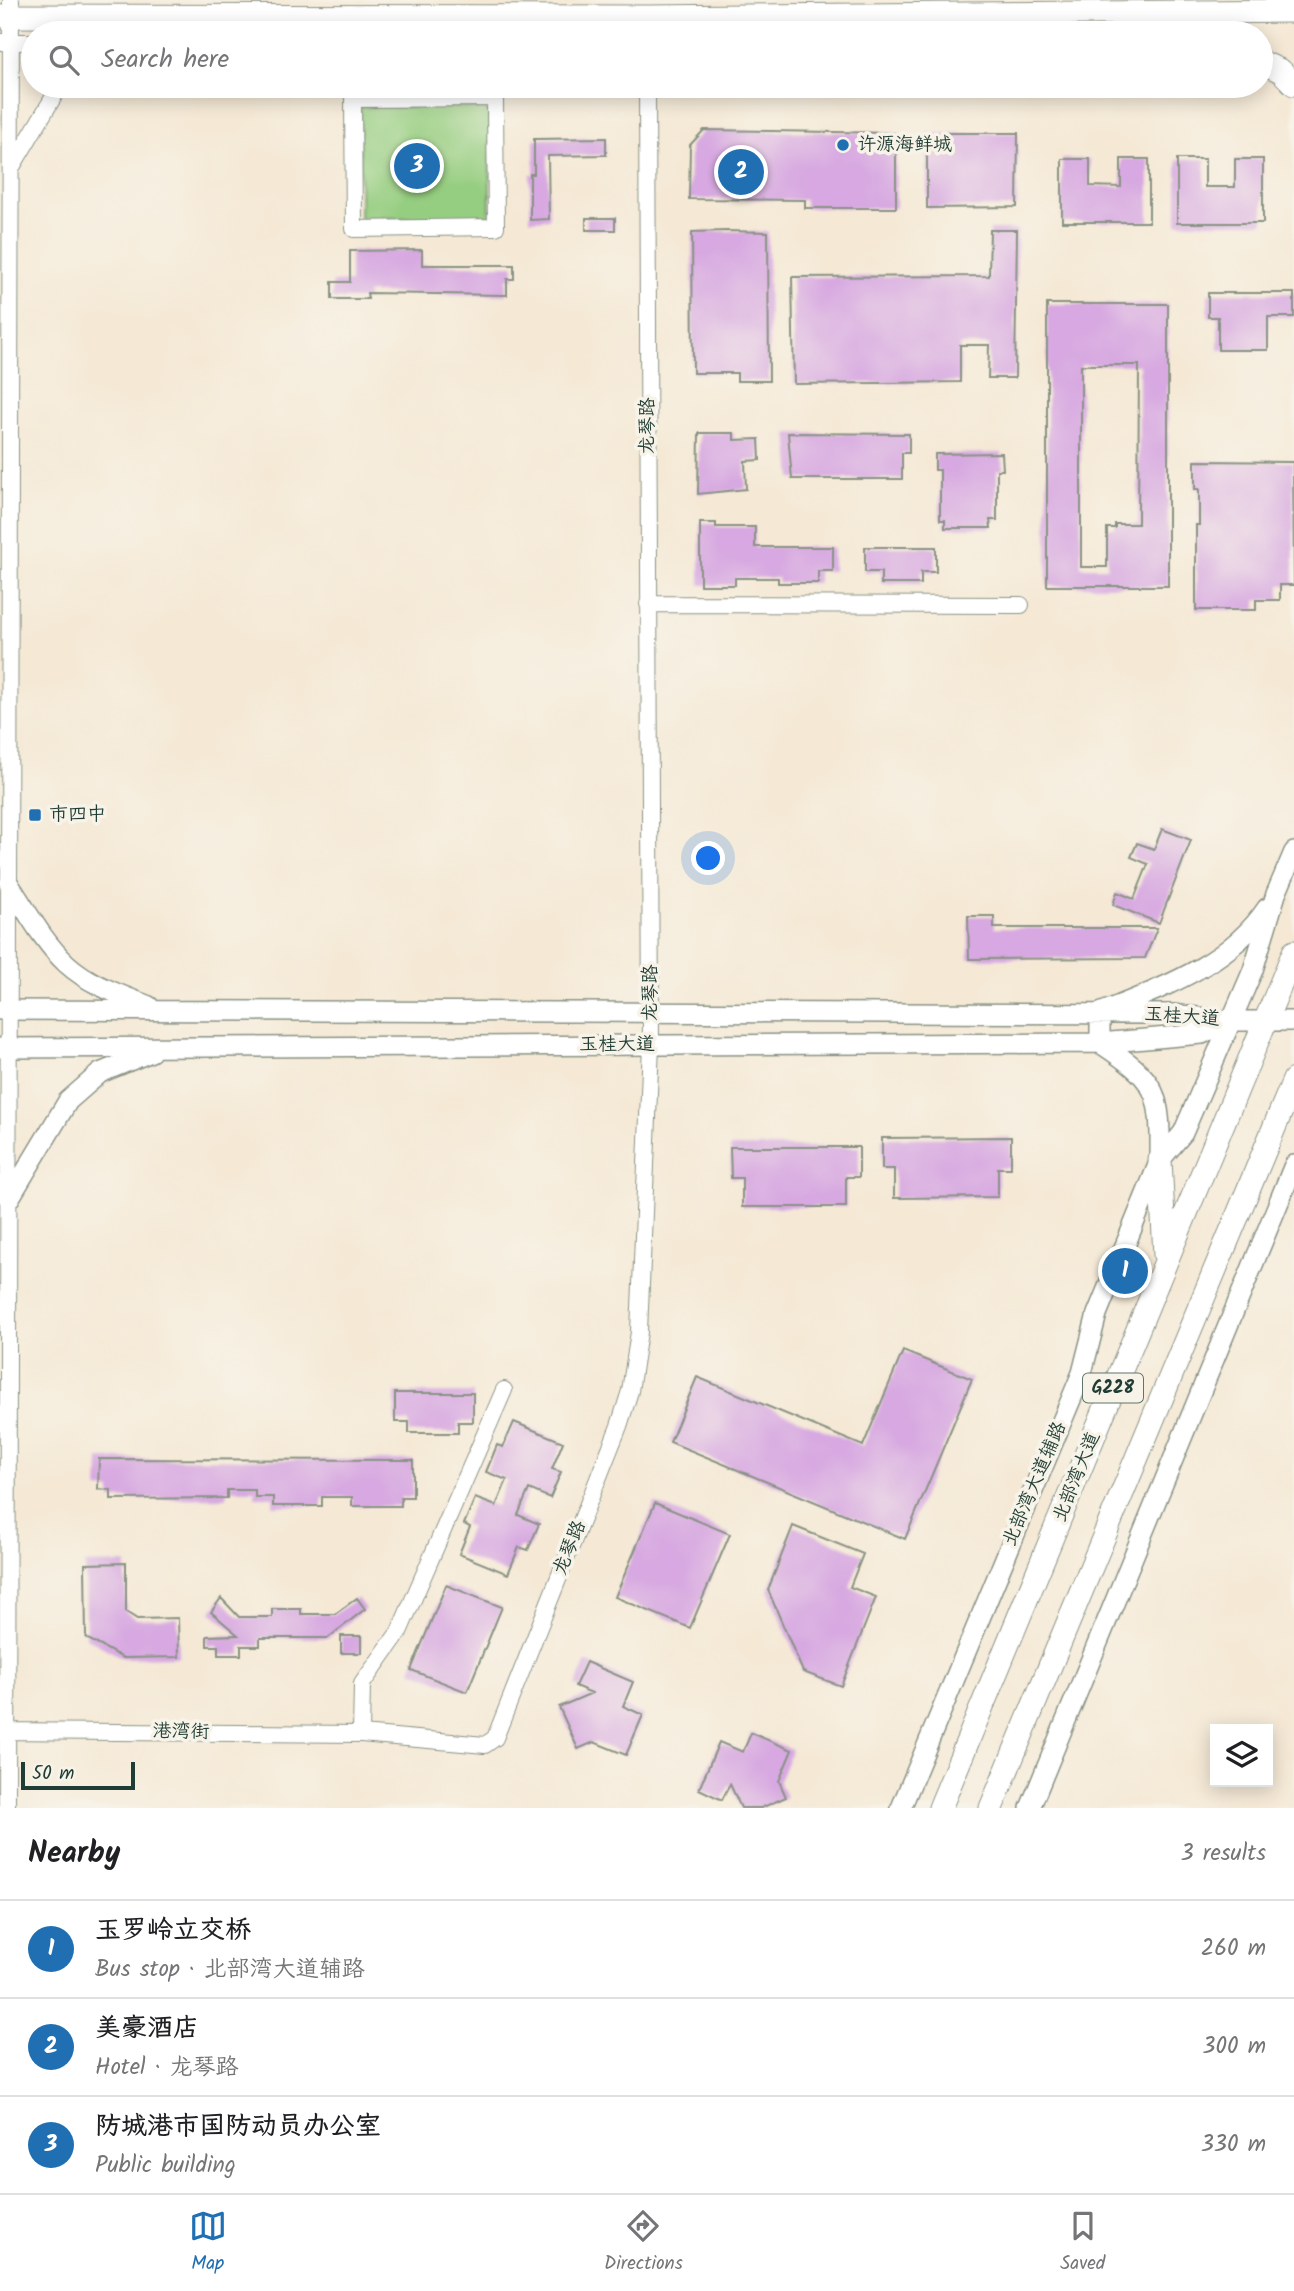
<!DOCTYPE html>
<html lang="en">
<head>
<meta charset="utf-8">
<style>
	:root { --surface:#fff; --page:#f2f2f2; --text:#202124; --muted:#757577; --line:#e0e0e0; --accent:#1f6fb2 }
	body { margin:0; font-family:Kalam,"LXGW WenKai TC",sans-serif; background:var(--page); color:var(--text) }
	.controls { position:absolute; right:21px; bottom:21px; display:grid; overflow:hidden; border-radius:0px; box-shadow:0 4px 18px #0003 }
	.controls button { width:63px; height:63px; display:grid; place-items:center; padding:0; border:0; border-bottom:2px solid var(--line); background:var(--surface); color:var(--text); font:35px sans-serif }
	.scale { position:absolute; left:21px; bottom:18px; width:114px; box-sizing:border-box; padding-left:7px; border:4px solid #1f3d34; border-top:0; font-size:19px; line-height:24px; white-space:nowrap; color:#1f3d34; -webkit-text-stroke:5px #f7f3e8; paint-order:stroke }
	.you { position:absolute; left:709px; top:859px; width:24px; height:24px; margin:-18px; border:5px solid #fff; border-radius:50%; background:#1a73e8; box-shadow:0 0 0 10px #1a73e833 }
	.badge { display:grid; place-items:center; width:46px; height:46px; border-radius:50%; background:var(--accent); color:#fff; font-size:23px; font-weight:700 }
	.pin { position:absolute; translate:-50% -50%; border:4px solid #fff; box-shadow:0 2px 7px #0006 }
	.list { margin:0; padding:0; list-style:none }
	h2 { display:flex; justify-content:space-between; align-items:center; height:91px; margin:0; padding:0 28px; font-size:30px }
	h2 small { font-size:23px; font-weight:400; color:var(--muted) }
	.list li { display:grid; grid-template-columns:46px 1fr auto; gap:21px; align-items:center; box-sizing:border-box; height:98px; padding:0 28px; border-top:2px solid var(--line) }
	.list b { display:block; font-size:26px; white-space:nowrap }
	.list p { margin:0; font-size:23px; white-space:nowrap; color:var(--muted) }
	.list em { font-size:23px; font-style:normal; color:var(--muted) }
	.icon { flex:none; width:38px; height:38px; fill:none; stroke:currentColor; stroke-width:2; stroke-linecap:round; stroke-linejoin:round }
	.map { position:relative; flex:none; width:1294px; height:1808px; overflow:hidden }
	.search { position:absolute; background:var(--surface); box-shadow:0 4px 18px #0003; left:21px; right:21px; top:21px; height:77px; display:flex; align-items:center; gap:18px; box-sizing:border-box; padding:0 24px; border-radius:38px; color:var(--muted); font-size:26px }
	.sheet { height:385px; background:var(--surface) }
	nav { display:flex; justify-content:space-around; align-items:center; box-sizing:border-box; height:98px; border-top:2px solid var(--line); background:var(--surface); font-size:19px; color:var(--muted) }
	nav a { display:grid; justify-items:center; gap:4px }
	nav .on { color:var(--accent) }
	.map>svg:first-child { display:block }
	.green { fill:#96ce81; stroke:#5a865a; stroke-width:2 }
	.building { fill:#d7a8e1; fill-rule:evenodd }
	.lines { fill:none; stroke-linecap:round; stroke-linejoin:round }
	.minor-casing { stroke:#8a9385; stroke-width:18 }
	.major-casing { stroke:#8a9385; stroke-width:22 }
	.highway-casing { stroke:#8a9385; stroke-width:25 }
	.minor { stroke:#fff; stroke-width:16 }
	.major { stroke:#fff; stroke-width:19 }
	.highway { stroke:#fff; stroke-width:23 }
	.poi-dot { fill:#1f6fb2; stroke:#f7f3e8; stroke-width:2.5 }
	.labels { text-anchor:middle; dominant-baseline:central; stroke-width:7; stroke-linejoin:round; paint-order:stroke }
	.shield { fill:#f7f3e8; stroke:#60746a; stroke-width:2 }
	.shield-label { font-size:18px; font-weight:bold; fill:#1f3d34 }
	.poi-label { font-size:19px; fill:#1f3d34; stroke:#f7f3e8; text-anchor:start }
	.street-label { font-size:19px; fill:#1f3d34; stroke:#f7f3e8 }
</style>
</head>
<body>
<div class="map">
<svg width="1294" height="1808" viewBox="0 0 1294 1808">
	<rect width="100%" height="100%" fill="#f7f3e8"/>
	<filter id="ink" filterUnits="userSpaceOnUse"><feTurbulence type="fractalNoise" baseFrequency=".0143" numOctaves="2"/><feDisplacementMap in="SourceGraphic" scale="14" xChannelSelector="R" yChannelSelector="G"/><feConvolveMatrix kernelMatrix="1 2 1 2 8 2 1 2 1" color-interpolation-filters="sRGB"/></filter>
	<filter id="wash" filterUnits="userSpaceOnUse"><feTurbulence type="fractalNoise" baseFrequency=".00686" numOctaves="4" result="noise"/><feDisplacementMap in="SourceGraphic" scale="28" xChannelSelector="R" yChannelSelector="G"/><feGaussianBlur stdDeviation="1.57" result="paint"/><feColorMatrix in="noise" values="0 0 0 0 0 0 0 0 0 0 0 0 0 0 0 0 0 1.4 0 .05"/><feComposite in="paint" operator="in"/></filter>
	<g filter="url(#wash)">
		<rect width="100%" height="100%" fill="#f5e9d6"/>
		<path class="green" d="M 360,107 L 490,107 L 490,218 L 360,218 Z"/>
		<g id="blocks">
			<path class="building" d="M 704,130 L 896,133 L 896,208 L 805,208 L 805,200 L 689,199 L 690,145 Z
				M 927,133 L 1018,133 L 1017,207 L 927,208 Z
				M 606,138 L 606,155 L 548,156 L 549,219 L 530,220 L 530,174 L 534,174 L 534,139 Z
				M 1062,159 L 1090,159 L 1090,186 L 1121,187 L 1121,159 L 1149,159 L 1149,222 L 1062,222 Z
				M 1177,159 L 1205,159 L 1205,187 L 1235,187 L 1235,159 L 1263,159 L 1263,223 L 1177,223 Z
				M 586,218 L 615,218 L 615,230 L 586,230 Z
				M 990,230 L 1017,230 L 1015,378 L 988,378 L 989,345 L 960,345 L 960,382 L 794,384 L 792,277 L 989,276 Z
				M 726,231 L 768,232 L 769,381 L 737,381 L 737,373 L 693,373 L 692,232 Z
				M 422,250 L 422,265 L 514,265 L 514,279 L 507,279 L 507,295 L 367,293 L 368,299 L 332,299 L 332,282 L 350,282 L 350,251 Z
				M 1208,293 L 1294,293 L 1294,317 L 1268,317 L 1268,350 L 1218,350 L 1218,317 L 1208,317 Z
				M 1047,304 L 1168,304 L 1168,586 L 1047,586 ZM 1081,365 L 1139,365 L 1138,524 L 1115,524 L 1115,528 L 1107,528 L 1107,567 L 1081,567 Z
				M 699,433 L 734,433 L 734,440 L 759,439 L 760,460 L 745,461 L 746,489 L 698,494 Z
				M 788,433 L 909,434 L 909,453 L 902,453 L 902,479 L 792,479 Z
				M 1002,453 L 1003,470 L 997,470 L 997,520 L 990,520 L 991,528 L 945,528 L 945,520 L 940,520 L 940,470 L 935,470 L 935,454 Z
				M 1195,461 L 1293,462 L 1294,585 L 1280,585 L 1280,600 L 1256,600 L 1256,610 L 1196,610 L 1196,525 L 1199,525 L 1199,489 L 1195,489 Z
				M 700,523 L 716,523 L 716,527 L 755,527 L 755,547 L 833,547 L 833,571 L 818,571 L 818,583 L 778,583 L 778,578 L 735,578 L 735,585 L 700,585 Z
				M 865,547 L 936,547 L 936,572 L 921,572 L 921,584 L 881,584 L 881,572 L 865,572 Z
				M 1162,829 L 1191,840 L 1159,923 L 1113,905 L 1117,892 L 1134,899 L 1148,864 L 1131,857 L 1137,843 L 1154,849 Z
				M 968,916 L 994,916 L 994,928 L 1157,928 L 1145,958 L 969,959 Z
				M 1011,1137 L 1011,1168 L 998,1168 L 998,1197 L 894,1198 L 894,1169 L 882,1169 L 882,1138 Z
				M 730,1147 L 859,1147 L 859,1177 L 846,1177 L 846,1207 L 742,1207 L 742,1178 L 731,1178 Z
				M 903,1351 L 972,1379 L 905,1539 L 670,1442 L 697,1377 L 863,1446 Z
				M 395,1393 L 473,1393 L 473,1422 L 458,1422 L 458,1433 L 409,1433 L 409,1422 L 395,1422 Z
				M 514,1422 L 563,1442 L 552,1469 L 561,1472 L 550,1498 L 529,1489 L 518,1515 L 539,1524 L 528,1550 L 519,1547 L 508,1574 L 459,1554 L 470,1527 L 464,1524 L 475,1498 L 496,1506 L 507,1480 L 486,1472 L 497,1445 L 503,1447 Z
				M 99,1459 L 413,1460 L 413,1497 L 401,1497 L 401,1506 L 352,1506 L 352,1497 L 322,1497 L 322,1506 L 273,1506 L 273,1497 L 255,1497 L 255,1490 L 227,1490 L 227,1498 L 111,1499 L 111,1490 L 98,1489 Z
				M 655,1503 L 730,1534 L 690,1628 L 615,1597 Z
				M 793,1526 L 863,1554 L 850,1587 L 876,1597 L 841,1686 L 803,1672 L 768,1590 Z
				M 126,1563 L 126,1612 L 137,1619 L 178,1618 L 179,1657 L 123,1658 L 86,1638 L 85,1564 Z
				M 446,1585 L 502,1607 L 467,1692 L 411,1670 Z
				M 221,1598 L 239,1617 L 272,1617 L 272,1609 L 301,1609 L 301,1614 L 335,1614 L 357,1598 L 365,1609 L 328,1638 L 260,1638 L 260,1646 L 241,1646 L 241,1655 L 218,1655 L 218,1646 L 207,1646 L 207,1636 L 238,1635 L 211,1612 Z
				M 341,1636 L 361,1636 L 361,1653 L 341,1653 Z
				M 586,1662 L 633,1682 L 623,1706 L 643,1715 L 626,1755 L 594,1742 L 578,1749 L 559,1707 L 592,1693 L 575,1686 Z
				M 751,1733 L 792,1750 L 779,1781 L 786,1797 L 761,1808 L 741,1808 L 730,1784 L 722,1800 L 699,1789 L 719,1742 L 743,1752 Z"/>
		</g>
	</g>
	<g filter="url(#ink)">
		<use href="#blocks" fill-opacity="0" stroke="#8a9385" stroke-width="2"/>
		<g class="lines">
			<g class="minor-casing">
				<path id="minor" d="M 109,33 L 129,16
					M 1112,33 L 1148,16
					M 0,42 L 33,42
					M 495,98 L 496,227 L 354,229 L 353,99 Z
					M 12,167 L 60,86
					M 648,604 L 1021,605
					M 0,1731 L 361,1734 L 485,1745 L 495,1738 L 619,1426 L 630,1391 L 639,1332 L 651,1045 L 647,86
					M 361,1734 L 362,1684 L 399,1632 L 504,1390
					M 7,1808 L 11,0"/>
			</g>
			<g class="major-casing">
				<path id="major" d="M 9,884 C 27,911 43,942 67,964 C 90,985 121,995 149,1006
					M 0,1010 L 1172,1014 L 1230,1021 L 1294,1021
					M 1100,1043 L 1100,1013 C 1161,988 1229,965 1267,908
					M 1100,1043 C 1158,1081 1161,1091 1160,1160
					M 0,1048 L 1100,1043 L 1202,1034 L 1229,1021
					M 0,1185 L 9,1199 L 68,1101 L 100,1073 L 151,1052
					M 901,1808 L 1082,1373 L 1097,1314 L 1160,1160 L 1183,1133 L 1253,970 L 1276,894 L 1294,852
					M 1030,1808 L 1294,1165"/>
			</g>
			<g class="highway-casing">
				<path id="highway" d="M 0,16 L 647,17 L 1294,11
					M 1158,16 L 1196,33
					M 1261,62 L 1281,71 L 1294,84
					M 1160,1160 L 1165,1255
					M 940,1808 L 1294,952
					M 991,1808 L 1294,1080"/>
			</g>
			<use href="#minor" class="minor"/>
			<use href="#major" class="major"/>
			<use href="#highway" class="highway"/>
		</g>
	</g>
	<g class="poi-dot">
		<circle cx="843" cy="145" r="7"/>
		<rect x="28" y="808" width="14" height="14" rx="3.5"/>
	</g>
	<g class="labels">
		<rect class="shield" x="1083" y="1373.5" width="60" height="29" rx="5"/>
		<g class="shield-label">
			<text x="1113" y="1388">G228</text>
		</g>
		<g class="poi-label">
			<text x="857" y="145">许源海鲜城</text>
			<text x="49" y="815">市四中</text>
		</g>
		<g class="street-label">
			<text transform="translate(648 426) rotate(-90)">龙琴路</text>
			<text transform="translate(651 993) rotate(-90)">龙琴路</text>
			<text transform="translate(1182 1017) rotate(4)">玉桂大道</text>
			<text x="617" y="1045">玉桂大道</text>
			<text transform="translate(1077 1477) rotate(-68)">北部湾大道</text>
			<text transform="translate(1035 1484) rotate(-67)">北部湾大道辅路</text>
			<text transform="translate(570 1548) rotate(-68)">龙琴路</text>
			<text transform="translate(181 1732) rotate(1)">港湾街</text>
		</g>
	</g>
</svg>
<div class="controls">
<button><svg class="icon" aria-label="layers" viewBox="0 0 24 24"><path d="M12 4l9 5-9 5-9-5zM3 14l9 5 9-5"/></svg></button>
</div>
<div class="scale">50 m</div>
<div class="you"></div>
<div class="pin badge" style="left:1125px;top:1271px">1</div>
<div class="pin badge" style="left:741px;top:172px">2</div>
<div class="pin badge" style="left:417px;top:166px">3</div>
<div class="search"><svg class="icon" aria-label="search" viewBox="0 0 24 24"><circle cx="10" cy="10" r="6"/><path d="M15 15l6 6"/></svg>Search here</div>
</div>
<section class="sheet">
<h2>Nearby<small>3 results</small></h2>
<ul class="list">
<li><span class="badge">1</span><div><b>玉罗岭立交桥</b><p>Bus stop · 北部湾大道辅路</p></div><em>260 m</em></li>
<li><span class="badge">2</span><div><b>美豪酒店</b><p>Hotel · 龙琴路</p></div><em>300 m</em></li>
<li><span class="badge">3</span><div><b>防城港市国防动员办公室</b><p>Public building</p></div><em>330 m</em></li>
</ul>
</section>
<nav>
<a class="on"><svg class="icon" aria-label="map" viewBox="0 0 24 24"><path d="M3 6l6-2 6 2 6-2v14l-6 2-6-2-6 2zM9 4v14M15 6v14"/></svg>Map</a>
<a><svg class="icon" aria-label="directions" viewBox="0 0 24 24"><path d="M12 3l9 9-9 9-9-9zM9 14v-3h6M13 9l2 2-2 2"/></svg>Directions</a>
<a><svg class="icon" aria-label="saved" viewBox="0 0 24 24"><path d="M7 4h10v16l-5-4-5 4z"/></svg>Saved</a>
</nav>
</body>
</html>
